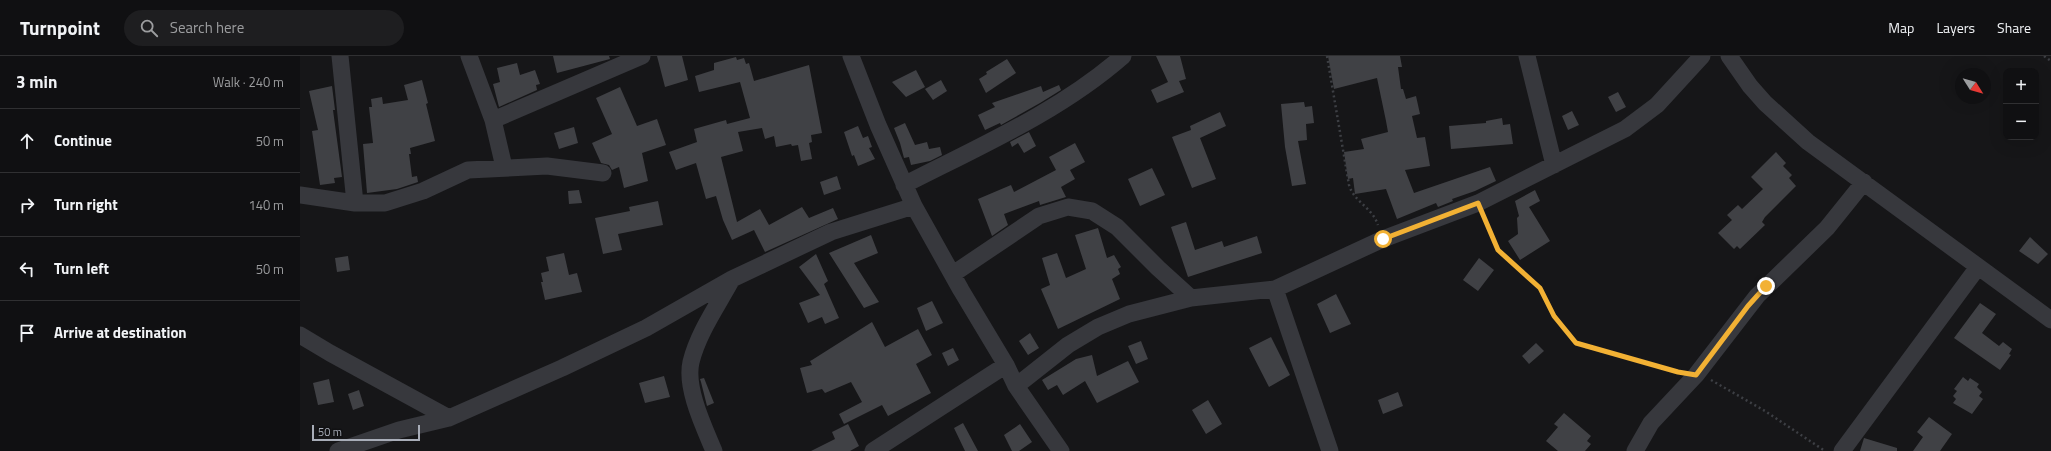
<!DOCTYPE html>
<html lang="en">
<head>
<meta charset="utf-8">
<style>
	:root { --surface:#101012; --page:#1e1e20; --text:#f1f3f6; --muted:#9c9d9f; --line:#303032 }
	body { margin:0; font-family:"Titillium Web",sans-serif; background:var(--page); color:var(--text) }
	.controls { position:absolute; right:12px; top:12px; display:grid; overflow:hidden; border-radius:8px; box-shadow:0 4px 16px #0002 }
	.controls button { width:36px; height:36px; display:grid; place-items:center; padding:0; border:0; border-bottom:1px solid var(--line); background:var(--surface); color:var(--text); font:20px sans-serif }
	.compass { position:absolute; left:1655px; top:12px; width:36px; height:36px; border-radius:50%; background:var(--surface); box-shadow:0 4px 16px #0002; rotate:127deg }
	.scale { position:absolute; left:12px; bottom:10px; width:108px; box-sizing:border-box; padding-left:4px; border:2px solid #a8adb8; border-top:0; font-size:11px; line-height:14px; white-space:nowrap; color:#a8adb8; -webkit-text-stroke:3px #111113; paint-order:stroke }
	.stop { position:absolute; width:12px; height:12px; margin:-9px; border:3px solid #f2b134; border-radius:50%; background:#fff }
	.stop.end { background:#f2b134; border-color:#fff; box-shadow:0 1px 4px #0008 }
	.list { margin:0; padding:0; list-style:none }
	h2 { display:flex; justify-content:space-between; align-items:center; height:52px; margin:0; padding:0 16px; font-size:17px }
	h2 small { font-size:13px; font-weight:400; color:var(--muted) }
	.list li { display:grid; grid-template-columns:26px 1fr auto; gap:12px; align-items:center; box-sizing:border-box; height:64px; padding:0 16px; border-top:1px solid var(--line) }
	.list b { display:block; font-size:15px; white-space:nowrap }
	.list em { font-size:13px; font-style:normal; color:var(--muted) }
	.icon { flex:none; width:22px; height:22px; fill:none; stroke:currentColor; stroke-width:2; stroke-linecap:round; stroke-linejoin:round }
	.map { position:relative; flex:none; width:1751px; height:395px; overflow:hidden }
	header { display:flex; align-items:center; gap:24px; box-sizing:border-box; height:56px; padding:0 20px; background:var(--surface); border-bottom:1px solid var(--line) }
	header strong { font-size:19px }
	nav { display:flex; gap:22px; margin-inline-start:auto; font-size:14px }
	.search { width:280px; height:36px; background:var(--page); display:flex; align-items:center; gap:10px; box-sizing:border-box; padding:0 14px; border-radius:22px; color:var(--muted); font-size:15px }
	main { display:flex }
	aside { flex:1; background:var(--surface) }
	.map>svg:first-child { display:block }
	.building { fill:#404145 }
	.lines { fill:none; stroke-linecap:round; stroke-linejoin:round }
	.path { stroke:#3d3f44; stroke-width:2.5; stroke-dasharray:2 3; stroke-linecap:butt }
	.minor { stroke:#37383d; stroke-width:17 }
	.route { stroke:#f2b134; stroke-width:5 }
</style>
</head>
<body>
<header>
<strong>Turnpoint</strong>
<div class="search"><svg class="icon" aria-label="search" viewBox="0 0 24 24"><circle cx="10" cy="10" r="6"/><path d="M15 15l6 6"/></svg>Search here</div>
<nav><a>Map</a><a>Layers</a><a>Share</a></nav>
</header>
<main>
<aside>
<h2>3 min<small>Walk · 240 m</small></h2>
<ul class="list">
<li><svg class="icon" aria-label="ahead" viewBox="0 0 24 24"><path d="M12 20V5M6 11l6-6 6 6"/></svg><div><b>Continue</b></div><em>50 m</em></li>
<li><svg class="icon" aria-label="right" viewBox="0 0 24 24"><path d="M7 20v-9h11M14 6l5 5-5 5"/></svg><div><b>Turn right</b></div><em>140 m</em></li>
<li><svg class="icon" aria-label="left" viewBox="0 0 24 24"><path d="M17 20v-9H6M10 6l-5 5 5 5"/></svg><div><b>Turn left</b></div><em>50 m</em></li>
<li><svg class="icon" aria-label="arrive" viewBox="0 0 24 24"><path d="M6 21V4h12l-3 4 3 4H6"/></svg><div><b>Arrive at destination</b></div></li>
</ul>
</aside>
<div class="map">
<svg width="1751" height="395" viewBox="0 0 1751 395">
	<rect width="100%" height="100%" fill="#161618"/>
	<path class="building" d="M 253,0 L 309,0 L 310,3 L 257,17 Z
		M 357,0 L 382,0 L 388,24 L 365,31 Z
		M 856,0 L 880,0 L 886,23 L 879,25 L 884,36 L 857,47 L 851,34 L 868,26 Z
		M 1028,0 L 1100,0 L 1102,11 L 1098,11 L 1101,33 L 1103,33 L 1106,43 L 1116,40 L 1120,58 L 1112,60 L 1117,82 L 1125,81 L 1130,110 L 1105,114 L 1114,137 L 1190,111 L 1196,125 L 1175,135 L 1152,143 L 1153,145 L 1138,151 L 1136,147 L 1097,163 L 1086,133 L 1055,138 L 1053,122 L 1048,123 L 1044,96 L 1064,93 L 1061,83 L 1088,76 L 1086,65 L 1077,22 L 1034,33 Z
		M 436,1 L 437,4 L 444,2 L 446,8 L 449,7 L 454,25 L 509,9 L 522,77 L 511,79 L 512,86 L 509,87 L 512,103 L 501,105 L 498,89 L 492,90 L 491,88 L 476,91 L 474,80 L 465,83 L 462,72 L 438,76 L 443,95 L 421,101 L 437,166 L 460,153 L 469,169 L 502,151 L 509,162 L 533,152 L 538,163 L 465,196 L 454,174 L 432,184 L 423,164 L 416,140 L 406,143 L 396,107 L 376,114 L 369,96 L 397,86 L 394,73 L 426,64 L 427,68 L 450,62 L 440,26 L 399,36 L 395,20 L 414,14 L 414,7 Z
		M 707,3 L 716,17 L 686,37 L 679,23 L 687,18 L 686,16 Z
		M 217,7 L 220,19 L 235,14 L 240,28 L 236,29 L 237,34 L 199,51 L 193,28 L 200,26 L 197,12 Z
		M 616,14 L 625,31 L 606,41 L 592,26 Z
		M 122,24 L 128,47 L 126,48 L 135,85 L 110,92 L 111,98 L 109,98 L 112,121 L 117,120 L 118,126 L 97,133 L 67,137 L 63,88 L 73,87 L 69,51 L 72,51 L 71,43 L 82,41 L 83,48 L 108,44 L 104,29 Z
		M 641,24 L 647,35 L 633,44 L 625,33 Z
		M 759,29 L 761,34 L 740,47 L 701,69 L 700,67 L 685,74 L 678,59 L 695,51 L 692,47 L 741,30 L 743,36 Z
		M 32,30 L 35,54 L 33,54 L 42,121 L 34,122 L 35,127 L 20,129 L 12,75 L 18,74 L 9,35 Z
		M 320,31 L 337,70 L 357,63 L 366,89 L 342,97 L 348,125 L 324,132 L 319,111 L 312,114 L 309,109 L 301,107 L 292,87 L 312,78 L 296,42 Z
		M 1318,36 L 1326,51 L 1316,56 L 1308,41 Z
		M 1004,46 L 1005,51 L 1012,50 L 1014,67 L 1006,68 L 1007,84 L 998,85 L 1006,128 L 992,130 L 985,91 L 981,48 Z
		M 1272,55 L 1279,69 L 1268,74 L 1262,60 Z
		M 920,56 L 926,70 L 900,82 L 916,123 L 892,132 L 872,81 L 891,74 L 890,70 Z
		M 1202,62 L 1203,69 L 1210,68 L 1213,88 L 1151,93 L 1149,70 L 1186,67 L 1186,65 Z
		M 605,67 L 615,89 L 627,86 L 629,93 L 640,91 L 642,99 L 630,105 L 611,109 L 609,101 L 604,102 L 600,87 L 594,72 Z
		M 558,70 L 563,82 L 568,80 L 572,91 L 569,92 L 575,103 L 558,110 L 554,99 L 552,100 L 544,76 Z
		M 274,71 L 278,87 L 259,93 L 254,77 Z
		M 729,76 L 736,90 L 724,97 L 718,87 L 712,91 L 710,86 Z
		M 775,87 L 785,106 L 770,114 L 775,123 L 761,131 L 766,141 L 740,149 L 739,145 L 704,158 L 708,169 L 692,180 L 678,143 L 711,129 L 714,136 L 756,114 L 749,101 Z
		M 1476,96 L 1486,107 L 1483,110 L 1492,119 L 1489,122 L 1496,130 L 1465,161 L 1462,166 L 1465,169 L 1440,193 L 1437,190 L 1434,193 L 1418,177 L 1432,164 L 1427,159 L 1438,149 L 1442,153 L 1463,133 L 1451,121 Z
		M 852,112 L 865,139 L 840,150 L 828,123 Z
		M 537,120 L 541,133 L 524,139 L 520,126 Z
		M 279,134 L 282,147 L 269,148 L 268,135 Z
		M 1235,134 L 1240,145 L 1229,151 L 1250,185 L 1220,204 L 1208,185 L 1218,178 L 1217,162 L 1219,160 L 1215,145 Z
		M 358,145 L 363,169 L 318,178 L 322,194 L 303,198 L 295,162 L 330,155 L 329,151 Z
		M 886,166 L 895,194 L 922,185 L 924,191 L 957,180 L 962,197 L 888,221 L 871,171 Z
		M 798,172 L 807,202 L 814,199 L 821,211 L 818,213 L 820,218 L 812,223 L 820,243 L 758,273 L 741,233 L 750,229 L 742,202 L 757,197 L 766,222 L 786,213 L 775,179 Z
		M 571,179 L 578,197 L 554,207 L 579,246 L 564,252 L 529,197 Z
		M 1730,181 L 1748,198 L 1738,208 L 1719,195 Z
		M 264,197 L 269,219 L 277,217 L 282,236 L 245,244 L 241,226 L 243,226 L 241,217 L 249,215 L 246,201 Z
		M 516,198 L 528,225 L 524,228 L 539,262 L 525,268 L 522,261 L 508,267 L 499,247 L 520,239 L 499,211 Z
		M 48,200 L 50,214 L 37,216 L 35,202 Z
		M 1179,202 L 1194,214 L 1178,235 L 1163,224 Z
		M 1036,238 L 1051,268 L 1030,277 L 1017,248 Z
		M 632,245 L 643,267 L 626,275 L 617,252 Z
		M 1680,247 L 1696,258 L 1682,277 L 1699,290 L 1703,286 L 1712,293 L 1709,298 L 1711,299 L 1700,314 L 1654,282 Z
		M 572,266 L 585,291 L 618,273 L 632,299 L 616,308 L 631,337 L 588,360 L 582,349 L 544,368 L 539,358 L 562,346 L 551,326 L 525,337 L 522,333 L 507,337 L 500,312 L 512,309 L 510,305 L 512,304 Z
		M 730,277 L 739,292 L 728,299 L 719,285 Z
		M 971,281 L 990,319 L 969,331 L 949,292 Z
		M 841,285 L 848,303 L 836,308 L 828,290 Z
		M 1236,287 L 1244,295 L 1229,308 L 1222,300 Z
		M 653,292 L 659,304 L 648,310 L 642,297 Z
		M 792,299 L 797,320 L 828,305 L 839,326 L 797,347 L 785,325 L 763,339 L 757,329 L 748,334 L 742,324 L 776,303 Z
		M 364,320 L 370,341 L 345,347 L 339,327 Z
		M 1663,321 L 1668,325 L 1670,322 L 1679,328 L 1677,331 L 1682,336 L 1679,340 L 1683,343 L 1672,358 L 1653,347 L 1656,343 L 1653,340 L 1657,335 L 1654,333 Z
		M 404,322 L 414,347 L 407,350 L 401,326 L 400,323 Z
		M 29,323 L 34,346 L 18,349 L 13,327 Z
		M 59,334 L 64,350 L 53,354 L 48,338 Z
		M 1098,336 L 1103,350 L 1083,358 L 1078,344 Z
		M 908,344 L 922,368 L 906,378 L 892,354 Z
		M 1264,357 L 1291,380 L 1287,385 L 1291,388 L 1285,395 L 1258,395 L 1246,385 L 1258,371 L 1254,368 Z
		M 1629,361 L 1652,378 L 1640,395 L 1613,395 L 1623,381 L 1617,376 Z
		M 663,367 L 678,395 L 665,395 L 654,372 Z
		M 548,368 L 559,390 L 550,395 L 511,395 L 535,383 L 532,376 Z
		M 720,368 L 732,386 L 719,395 L 712,395 L 704,379 Z
		M 1564,382 L 1597,392 L 1597,395 L 1560,395 Z"/>
	<g class="lines">
		<path class="path" d="M 1027,0 L 1049,129 C 1054,146 1072,151 1078,169
			M 1744,0 L 1751,5
			M 1183,160 L 1198,194 L 1240,232 L 1254,260 L 1276,287 L 1285,291 L 1379,316
			M 1411,324 L 1465,355 L 1525,395"/>
		<path class="minor" d="M 40,0 L 55,147
			M 169,0 L 193,64 L 204,111
			M 551,0 L 578,69 L 614,150 L 661,234 L 706,309 L 716,330 L 761,395
			M 1227,0 L 1254,109
			M 1429,0 L 1450,30 L 1465,47 L 1508,86 L 1751,264
			M 193,64 L 342,0
			M 604,129 C 680,90 759,56 823,0
			M 0,139 L 55,147 L 85,147 L 123,135 L 168,114 L 247,110 L 303,117
			M 653,218 L 739,160 L 768,151 L 792,155 L 817,171 L 858,212 L 891,242
			M 975,233 L 1030,395
			M 0,279 L 30,297 L 149,362
			M 716,330 L 768,289 L 798,271 L 829,258 L 891,242 L 975,233 L 1083,183 L 1178,147 L 1325,73 L 1357,49 L 1402,0
			M 38,395 L 99,374 L 149,362 L 262,312 L 346,272 L 432,223 L 531,176 L 614,150
			M 414,395 C 404,371 385,332 391,306 C 398,277 418,249 432,223
			M 573,395 L 706,309
			M 1335,395 L 1351,367 L 1396,319 L 1457,240 L 1527,172 L 1564,126
			M 1542,395 L 1678,211"/>
	</g>
	<g class="lines">
		<path class="route" d="M 1083,183 L 1178,147 L 1198,194 L 1240,232 L 1254,260 L 1276,287 L 1378,316 L 1396,319 L 1448,250 L 1466,230"/>
	</g>
</svg>
<div class="controls">
<button>+</button>
<button>−</button>
</div>
<svg class="compass" viewBox="-18 -18 36 36"><path d="M0-13l5 13h-10z" fill="#e53935"/><path d="M0 13l5-13h-10z" fill="#9c9d9f"/></svg>
<div class="scale">50 m</div>
<div class="stop" style="left:1083px;top:183px"></div>
<div class="stop end" style="left:1466px;top:230px"></div>
</div>
</main>
</body>
</html>
